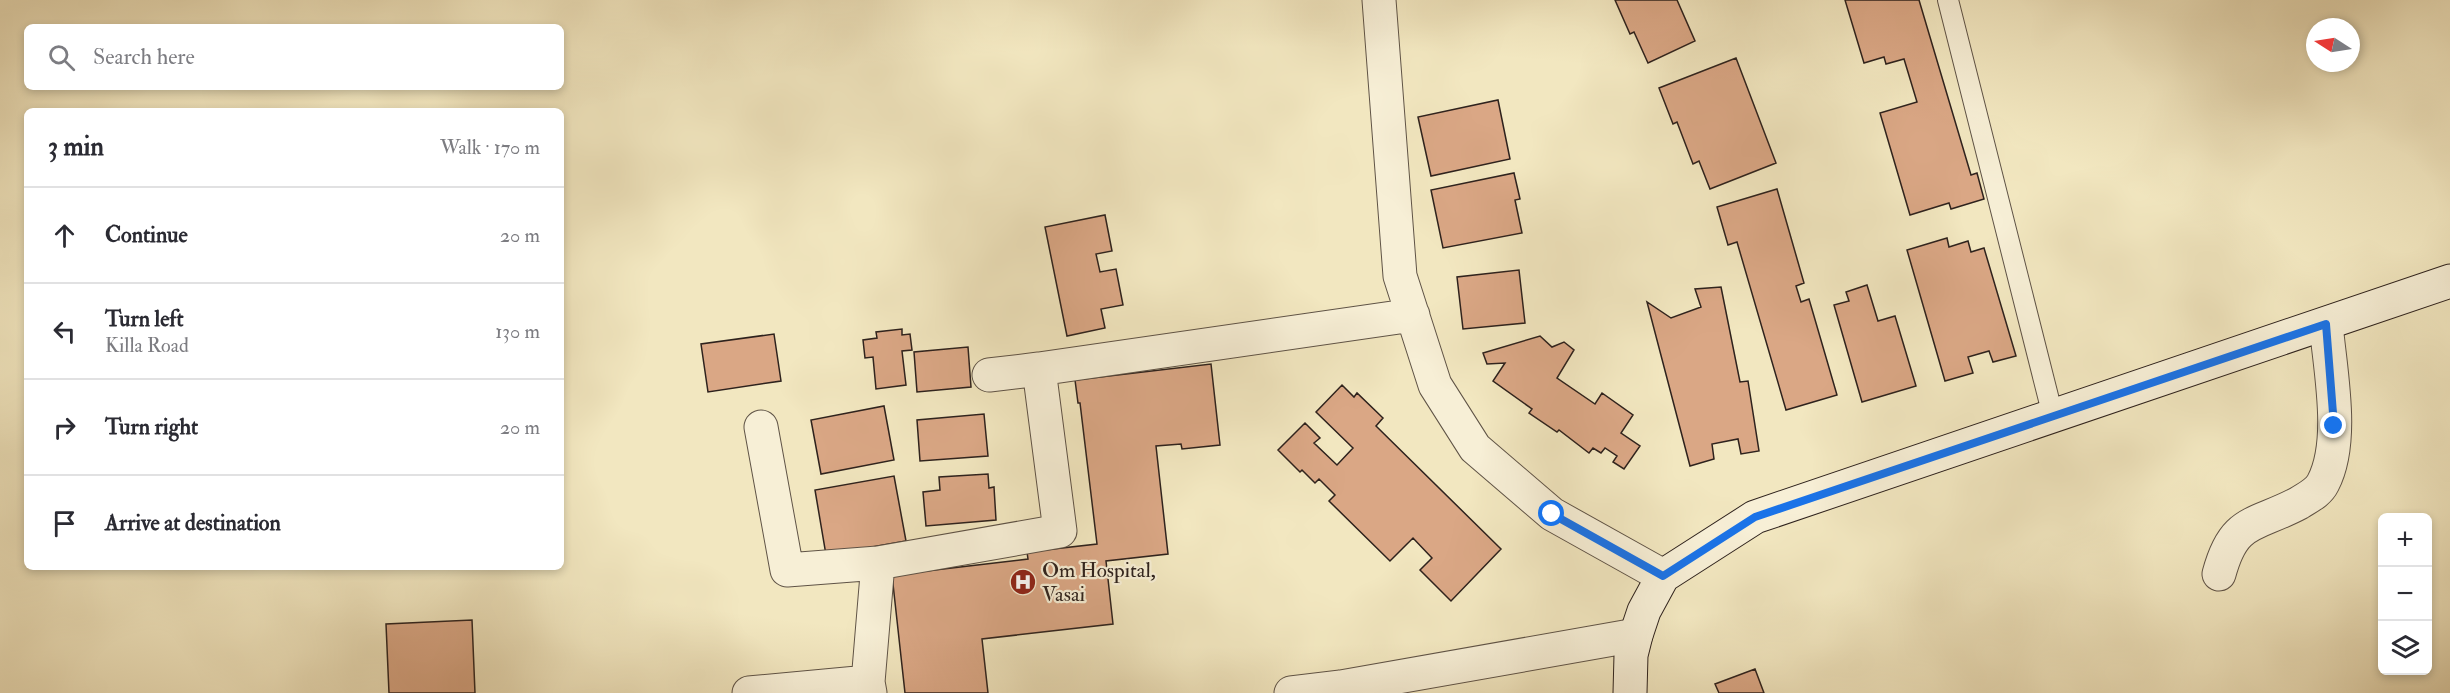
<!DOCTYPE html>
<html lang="en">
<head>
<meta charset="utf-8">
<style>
	:root { --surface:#fff; --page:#f2f2f3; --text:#2b2b33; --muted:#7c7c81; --line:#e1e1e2 }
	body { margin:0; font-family:"IM FELL Double Pica",serif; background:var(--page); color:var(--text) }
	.controls { position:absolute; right:18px; bottom:18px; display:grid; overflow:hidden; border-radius:9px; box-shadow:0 3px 9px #0003 }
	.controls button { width:54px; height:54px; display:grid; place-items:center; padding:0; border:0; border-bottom:2px solid var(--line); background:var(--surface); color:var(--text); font:30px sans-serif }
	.compass { position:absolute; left:2306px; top:18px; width:54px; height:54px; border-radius:50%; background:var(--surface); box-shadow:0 3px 9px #0003; rotate:282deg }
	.stop { position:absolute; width:18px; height:18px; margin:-14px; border:4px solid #1a73e8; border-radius:50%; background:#fff }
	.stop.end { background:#1a73e8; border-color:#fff; box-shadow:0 2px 6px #0008 }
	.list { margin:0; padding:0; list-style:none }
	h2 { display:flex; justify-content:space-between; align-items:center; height:78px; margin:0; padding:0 24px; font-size:26px }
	h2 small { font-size:20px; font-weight:400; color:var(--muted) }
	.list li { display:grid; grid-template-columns:39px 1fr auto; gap:18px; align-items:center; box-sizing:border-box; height:96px; padding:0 24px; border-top:2px solid var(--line) }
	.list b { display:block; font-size:22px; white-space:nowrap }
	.list p { margin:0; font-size:20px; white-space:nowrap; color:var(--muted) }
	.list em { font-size:20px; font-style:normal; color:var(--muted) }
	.icon { flex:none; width:33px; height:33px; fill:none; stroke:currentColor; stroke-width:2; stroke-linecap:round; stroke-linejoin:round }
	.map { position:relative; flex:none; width:2450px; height:693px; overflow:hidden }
	.search { position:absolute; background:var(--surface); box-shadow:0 3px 9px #0003; left:24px; top:24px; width:540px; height:66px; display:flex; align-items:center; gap:15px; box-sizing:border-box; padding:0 21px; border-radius:9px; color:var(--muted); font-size:22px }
	.panel { position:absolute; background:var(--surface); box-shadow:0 3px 9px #0003; left:24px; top:108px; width:540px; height:462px; border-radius:9px }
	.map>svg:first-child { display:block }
	.building { fill:#daa785; stroke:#2e221d; stroke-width:1.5 }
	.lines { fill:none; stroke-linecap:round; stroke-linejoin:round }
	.lane-casing { stroke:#5f5346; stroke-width:22 }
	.street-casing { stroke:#5f5346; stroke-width:35 }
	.secondary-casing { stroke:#2e221d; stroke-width:35 }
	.lane { stroke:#f7efd6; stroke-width:20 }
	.street { stroke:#f7efd6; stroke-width:33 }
	.secondary { stroke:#f7efd6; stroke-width:33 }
	.route { stroke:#1a73e8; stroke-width:8 }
	.labels { text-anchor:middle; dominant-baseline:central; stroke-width:4.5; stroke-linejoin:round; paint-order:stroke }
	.poi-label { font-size:21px; fill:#2e221d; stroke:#f7efd6; text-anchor:start }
</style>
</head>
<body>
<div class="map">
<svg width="2450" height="693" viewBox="0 0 2450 693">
	<rect width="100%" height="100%" fill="#f2e7c0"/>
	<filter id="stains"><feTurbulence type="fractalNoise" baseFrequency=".00333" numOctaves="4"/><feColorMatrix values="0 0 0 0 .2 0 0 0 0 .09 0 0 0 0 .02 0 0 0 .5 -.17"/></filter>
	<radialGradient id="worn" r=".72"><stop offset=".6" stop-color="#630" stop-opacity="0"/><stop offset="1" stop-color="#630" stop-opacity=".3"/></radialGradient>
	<path class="building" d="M 1615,0 L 1677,0 L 1695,41 L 1648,63 L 1634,32 L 1630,34 Z
		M 1845,0 L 1919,0 L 1971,175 L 1977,173 L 1984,199 L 1951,209 L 1949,203 L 1910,215 L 1880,113 L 1917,102 L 1904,59 L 1886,64 L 1884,57 L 1864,63 Z
		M 1736,58 L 1776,163 L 1710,189 L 1699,161 L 1693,164 L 1677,122 L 1673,124 L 1659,88 Z
		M 1498,100 L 1510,159 L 1431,176 L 1418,117 Z
		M 1514,173 L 1520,199 L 1515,200 L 1522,233 L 1443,248 L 1431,190 Z
		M 1777,189 L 1804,283 L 1796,286 L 1801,302 L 1809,299 L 1837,395 L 1786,410 L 1737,242 L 1728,245 L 1717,207 Z
		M 1105,215 L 1112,251 L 1096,254 L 1100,272 L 1116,269 L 1123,305 L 1101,309 L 1105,328 L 1067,336 L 1045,227 Z
		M 1947,238 L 1949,247 L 1968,241 L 1971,252 L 1984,248 L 2016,356 L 1993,362 L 1989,351 L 1968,357 L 1973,373 L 1945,381 L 1907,250 Z
		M 1519,270 L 1525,323 L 1463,329 L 1457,277 Z
		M 1867,285 L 1878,321 L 1895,316 L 1916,386 L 1862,402 L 1834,305 L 1849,301 L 1846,292 Z
		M 1721,287 L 1740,382 L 1748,381 L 1759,451 L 1741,454 L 1738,439 L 1712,444 L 1714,459 L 1690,466 L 1647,302 L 1671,318 L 1701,307 L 1695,289 Z
		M 902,329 L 902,335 L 910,334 L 912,350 L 902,351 L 906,385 L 876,389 L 873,357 L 865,358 L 863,340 L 877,338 L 876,332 Z
		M 774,334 L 781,381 L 708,392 L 701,344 Z
		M 1540,336 L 1552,347 L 1564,342 L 1574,350 L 1557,378 L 1595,404 L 1602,393 L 1633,415 L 1621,433 L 1640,446 L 1624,469 L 1613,462 L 1617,456 L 1605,448 L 1601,453 L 1593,448 L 1589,453 L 1559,430 L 1557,432 L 1529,413 L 1532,409 L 1493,381 L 1505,363 L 1487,364 L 1483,353 Z
		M 968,347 L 971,387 L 917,392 L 914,352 Z
		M 1211,364 L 1220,445 L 1182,449 L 1181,444 L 1156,446 L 1168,554 L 1106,561 L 1113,624 L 982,639 L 988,693 L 905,693 L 892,575 L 1028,559 L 1027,552 L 1097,544 L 1080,403 L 1078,403 L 1075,380 Z
		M 1342,385 L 1354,397 L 1357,393 L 1383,418 L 1376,426 L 1501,549 L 1451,601 L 1420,570 L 1432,558 L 1413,538 L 1390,561 L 1329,501 L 1335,495 L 1319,479 L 1315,483 L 1302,470 L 1300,472 L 1278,450 L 1305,423 L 1320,438 L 1314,443 L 1337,465 L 1353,448 L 1316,412 Z
		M 884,406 L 894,460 L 821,474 L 811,420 Z
		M 984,414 L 988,456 L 920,461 L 917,420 Z
		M 988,474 L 989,488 L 994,487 L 996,520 L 926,526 L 923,492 L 940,490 L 939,477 Z
		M 894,476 L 906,541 L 826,555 L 815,490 Z
		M 472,620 L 475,693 L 389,693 L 386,624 Z
		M 1755,669 L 1764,693 L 1719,693 L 1715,684 Z"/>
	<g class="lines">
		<g class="lane-casing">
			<path id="lane" d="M 1948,0 L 2053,416"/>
		</g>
		<g class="street-casing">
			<path id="street" d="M 1379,0 L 1400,276 L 1435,385 L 1475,448 L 1552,514 L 1663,576
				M 989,375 L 1039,369
				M 761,427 L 787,570 L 878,563 L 1060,531 L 1039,369 L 1413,315
				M 2219,574 C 2234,518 2254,527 2299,503 C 2308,497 2318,493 2323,483 C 2345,441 2330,370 2326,324
				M 749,693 L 868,682
				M 870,693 L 868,682 L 878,563
				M 1291,693 L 1341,687 L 1636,635"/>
		</g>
		<g class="secondary-casing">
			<path id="secondary" d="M 1630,693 L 1631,655 L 1636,635 L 1644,611 L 1663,576 L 1755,517 L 2450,281"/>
		</g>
		<use href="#lane" class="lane"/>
		<use href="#street" class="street"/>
		<use href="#secondary" class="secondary"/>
	</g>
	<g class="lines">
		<path class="route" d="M 1552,514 L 1663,576 L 1755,517 L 2326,324 L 2334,426"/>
	</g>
	<defs>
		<g id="hospital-disc" transform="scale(1.35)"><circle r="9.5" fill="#8f2418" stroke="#f7efd6"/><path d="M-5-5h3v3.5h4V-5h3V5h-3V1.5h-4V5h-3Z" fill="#fff"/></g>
	</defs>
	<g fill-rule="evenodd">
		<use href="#hospital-disc" x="1023" y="582"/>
	</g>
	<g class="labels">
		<g class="poi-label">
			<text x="1042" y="570">Om Hospital,<tspan x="1042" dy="24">Vasai</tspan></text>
		</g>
	</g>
	<rect width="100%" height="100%" filter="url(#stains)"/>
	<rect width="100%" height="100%" fill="url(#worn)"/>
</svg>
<div class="controls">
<button>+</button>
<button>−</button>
<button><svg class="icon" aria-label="layers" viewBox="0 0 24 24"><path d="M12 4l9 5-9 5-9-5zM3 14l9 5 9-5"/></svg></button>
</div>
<svg class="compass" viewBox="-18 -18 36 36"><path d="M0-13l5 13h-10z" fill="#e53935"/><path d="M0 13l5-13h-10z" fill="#7c7c81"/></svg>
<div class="stop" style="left:1552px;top:514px"></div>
<div class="stop end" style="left:2334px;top:426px"></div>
<div class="search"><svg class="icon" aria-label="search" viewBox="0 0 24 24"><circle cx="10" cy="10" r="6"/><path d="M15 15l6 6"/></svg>Search here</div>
<section class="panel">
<h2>3 min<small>Walk · 170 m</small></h2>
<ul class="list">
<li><svg class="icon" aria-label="ahead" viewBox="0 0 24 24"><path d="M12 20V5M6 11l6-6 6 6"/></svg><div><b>Continue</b></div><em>20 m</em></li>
<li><svg class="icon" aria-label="left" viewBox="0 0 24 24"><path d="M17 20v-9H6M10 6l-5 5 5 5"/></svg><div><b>Turn left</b><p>Killa Road</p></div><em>130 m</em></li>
<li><svg class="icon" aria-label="right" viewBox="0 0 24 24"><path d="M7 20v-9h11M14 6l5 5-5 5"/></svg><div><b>Turn right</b></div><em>20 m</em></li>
<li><svg class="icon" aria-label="arrive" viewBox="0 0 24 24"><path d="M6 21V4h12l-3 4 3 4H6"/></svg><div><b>Arrive at destination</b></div></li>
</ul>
</section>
</div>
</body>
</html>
